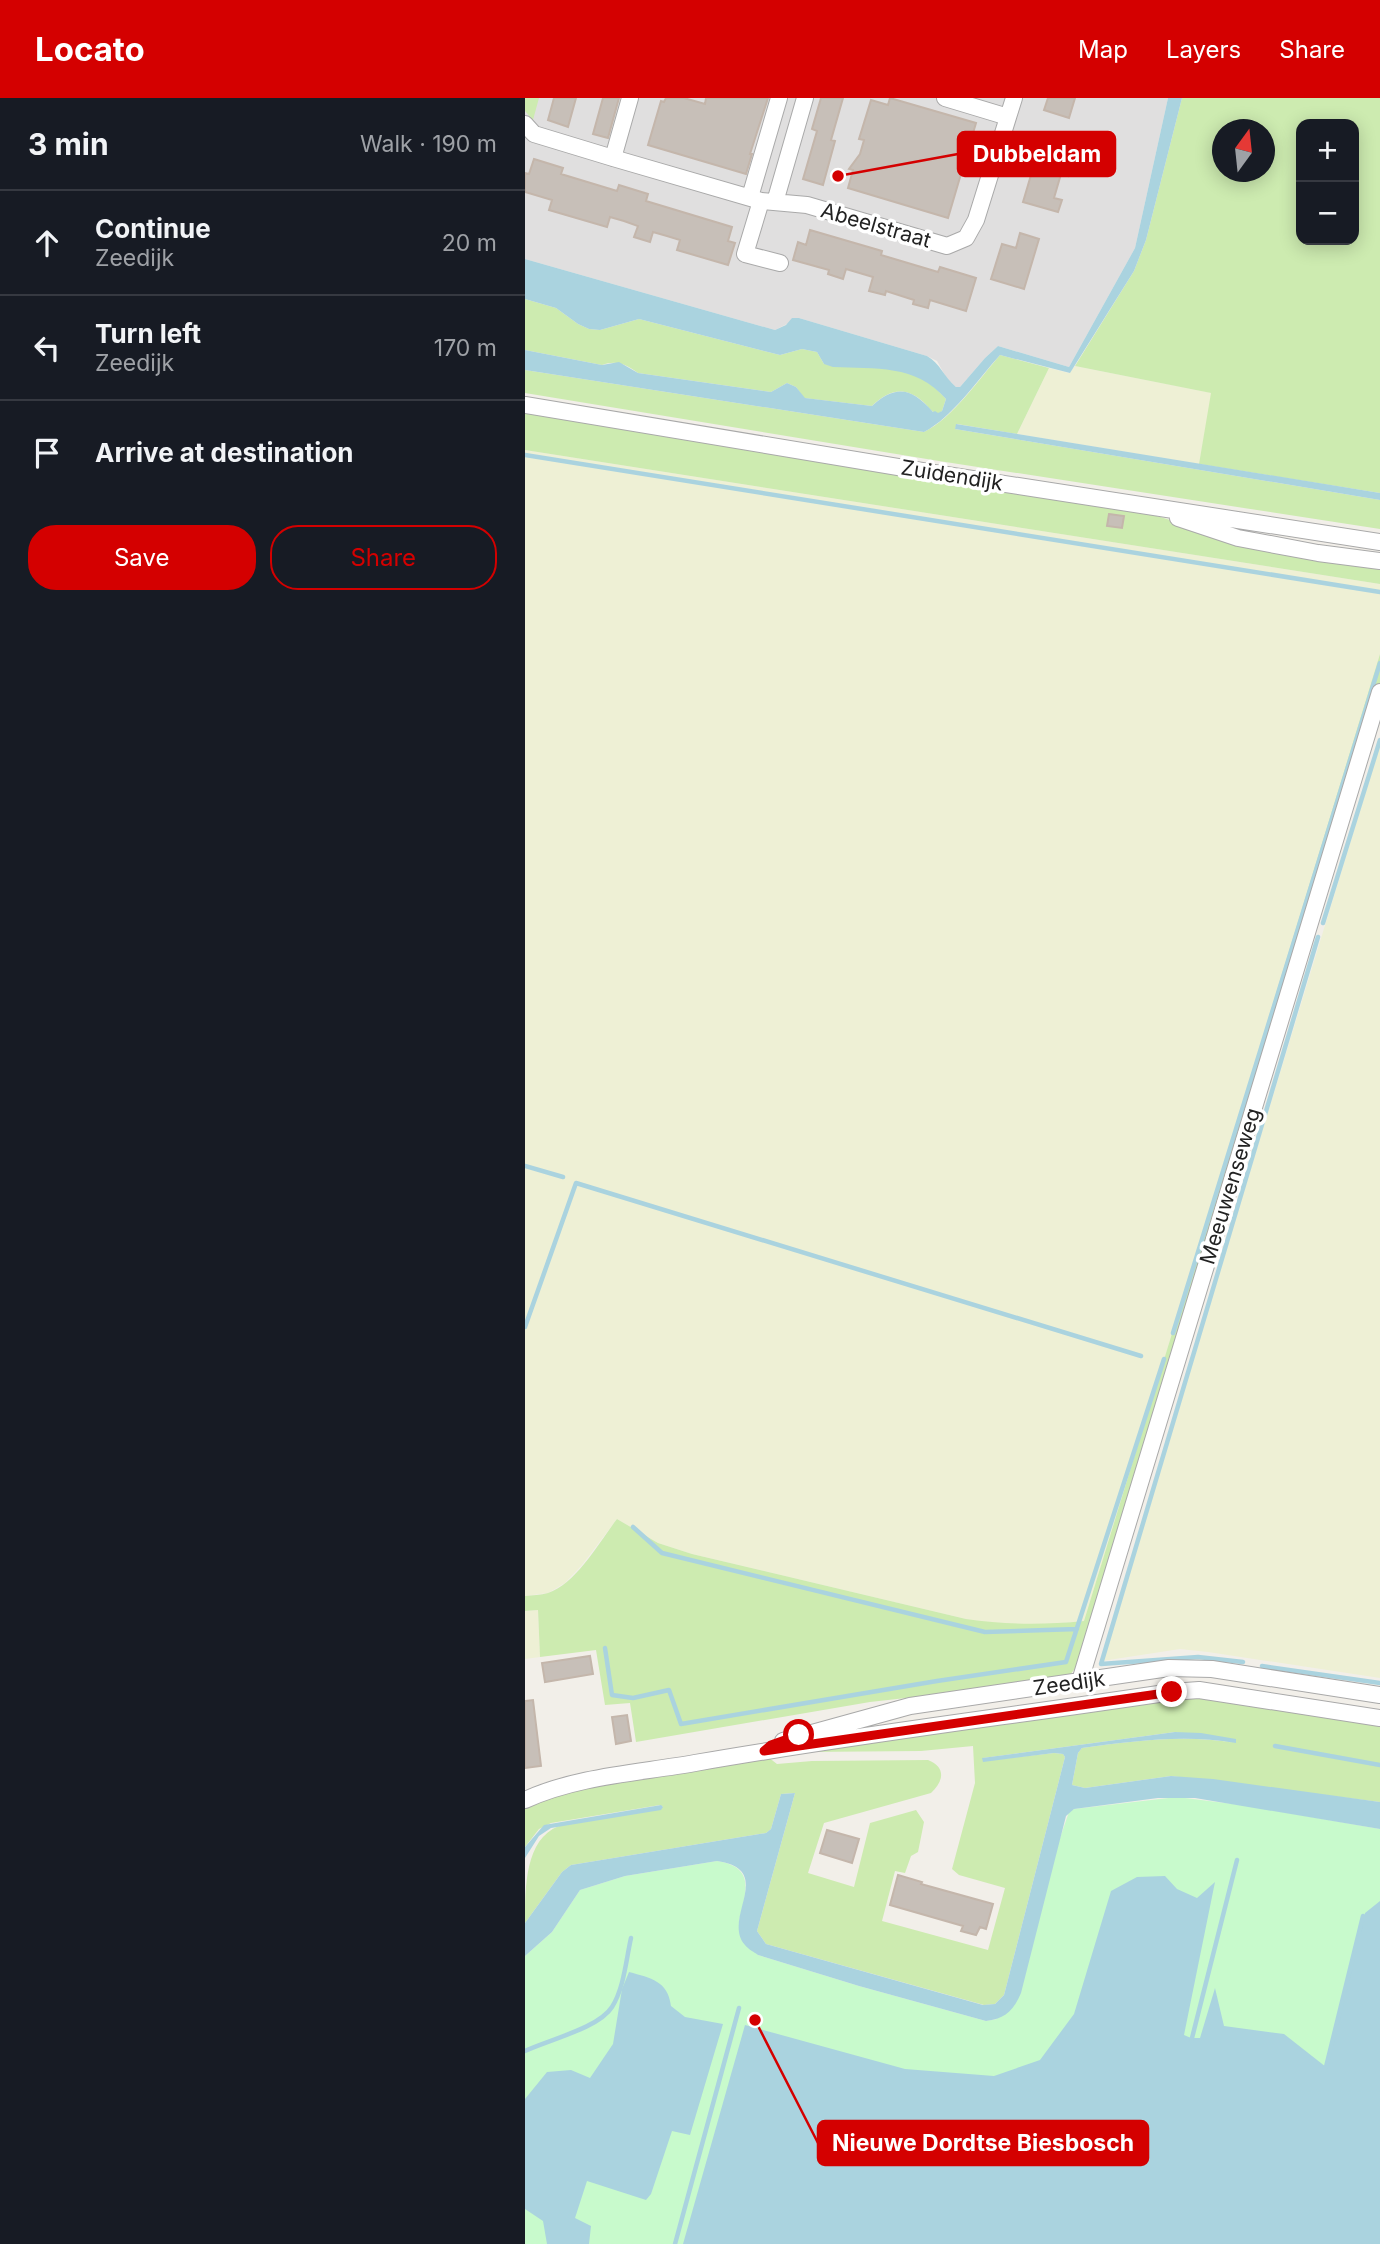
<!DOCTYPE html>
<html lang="en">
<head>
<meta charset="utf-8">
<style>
	:root { --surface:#171b24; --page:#242831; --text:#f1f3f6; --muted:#9ea1a6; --line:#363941; --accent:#d40000 }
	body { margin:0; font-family:Inter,sans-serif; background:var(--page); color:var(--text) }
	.controls { position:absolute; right:21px; top:21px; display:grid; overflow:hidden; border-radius:14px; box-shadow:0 4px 18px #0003 }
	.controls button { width:63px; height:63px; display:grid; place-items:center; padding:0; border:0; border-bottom:2px solid var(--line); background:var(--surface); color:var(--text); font:35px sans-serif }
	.compass { position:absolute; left:687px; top:21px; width:63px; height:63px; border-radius:50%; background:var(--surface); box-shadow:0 4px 18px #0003; rotate:15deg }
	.stop { position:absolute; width:21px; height:21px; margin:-16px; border:5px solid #d40000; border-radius:50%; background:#fff }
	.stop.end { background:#d40000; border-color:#fff; box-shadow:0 2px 7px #0008 }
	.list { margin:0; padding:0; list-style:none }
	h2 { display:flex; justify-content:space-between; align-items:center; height:91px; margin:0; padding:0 28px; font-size:30px }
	h2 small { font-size:23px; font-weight:400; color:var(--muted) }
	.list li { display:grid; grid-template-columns:46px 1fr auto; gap:21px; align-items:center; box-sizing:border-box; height:105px; padding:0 28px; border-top:2px solid var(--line) }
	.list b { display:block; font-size:26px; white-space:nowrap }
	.list p { margin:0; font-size:23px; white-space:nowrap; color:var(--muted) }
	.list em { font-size:23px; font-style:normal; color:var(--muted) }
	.actions { display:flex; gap:14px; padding:21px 28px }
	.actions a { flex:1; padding:16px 0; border:2px solid var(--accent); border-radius:28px; text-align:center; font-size:24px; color:var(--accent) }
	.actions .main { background:var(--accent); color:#fff }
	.icon { flex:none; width:38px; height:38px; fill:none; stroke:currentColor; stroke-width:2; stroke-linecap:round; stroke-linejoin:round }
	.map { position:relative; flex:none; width:855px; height:2146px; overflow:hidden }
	header { display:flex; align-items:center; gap:42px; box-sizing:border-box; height:98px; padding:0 35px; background:var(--accent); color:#fff }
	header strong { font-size:33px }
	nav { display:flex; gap:38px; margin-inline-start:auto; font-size:24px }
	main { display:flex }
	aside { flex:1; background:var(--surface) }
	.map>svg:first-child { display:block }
	.residential { fill:#e0dfdf }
	.farmland { fill:#eef0d5 }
	.grass { fill:#cdebb0; fill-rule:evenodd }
	.park { fill:#c8facc }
	.water { fill:#aad3df }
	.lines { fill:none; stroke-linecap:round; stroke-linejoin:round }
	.stream { stroke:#aad3df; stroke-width:4.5 }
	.building { fill:#c7bfb8; stroke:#c4b6ab; stroke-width:2 }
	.minor-casing { stroke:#a9a9a9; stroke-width:18 }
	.minor { stroke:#fff; stroke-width:16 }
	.route { stroke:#d40000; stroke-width:9 }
	.labels { text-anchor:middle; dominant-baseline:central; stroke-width:7; stroke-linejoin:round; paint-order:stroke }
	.street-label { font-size:21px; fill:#222; stroke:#fff }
	.leader { fill:none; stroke:#d40000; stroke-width:2.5 }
	.callout-dot { fill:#d40000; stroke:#fff; stroke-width:2.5 }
	.callout { fill:#d40000; stroke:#d40000; stroke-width:2.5 }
	.callout-label { font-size:23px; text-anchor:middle; font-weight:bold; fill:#fff }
</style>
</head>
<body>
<header>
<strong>Locato</strong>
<nav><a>Map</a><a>Layers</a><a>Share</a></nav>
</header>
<main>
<aside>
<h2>3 min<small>Walk · 190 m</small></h2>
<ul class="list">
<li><svg class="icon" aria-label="ahead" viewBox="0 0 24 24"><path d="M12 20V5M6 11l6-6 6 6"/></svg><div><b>Continue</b><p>Zeedijk</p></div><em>20 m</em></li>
<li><svg class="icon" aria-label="left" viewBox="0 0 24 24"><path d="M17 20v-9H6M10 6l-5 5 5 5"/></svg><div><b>Turn left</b><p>Zeedijk</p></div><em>170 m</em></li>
<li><svg class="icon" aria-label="arrive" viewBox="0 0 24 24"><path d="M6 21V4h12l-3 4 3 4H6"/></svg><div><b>Arrive at destination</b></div></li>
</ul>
<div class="actions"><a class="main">Save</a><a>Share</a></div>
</aside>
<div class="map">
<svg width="855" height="2146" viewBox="0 0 855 2146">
	<rect width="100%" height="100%" fill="#f2efe9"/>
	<path class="residential" d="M 0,0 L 643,0 L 610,150 L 544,269 L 473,248 L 460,260 L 435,289 L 431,289 L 422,281 L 412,263 L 402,258 L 274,220 L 250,232 L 0,161 Z"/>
	<path class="farmland" d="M 550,268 L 687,295 L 674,366 L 492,336 L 524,270 L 544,275 Z
		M 0,352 L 855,486 L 855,556 L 845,590 L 559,1523 L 524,1526 L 472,1526 L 441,1521 L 167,1456 L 133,1445 L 92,1421 L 57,1467 L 40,1485 L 23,1495 L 0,1498 Z
		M 855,647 L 855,1580 L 683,1554 L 655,1551 L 577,1563 L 593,1506 Z
		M 13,1512 L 15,1559 L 0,1561 L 0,1513 Z"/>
	<path class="grass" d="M 0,0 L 14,0 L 8,22 L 0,13 Z
		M 657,0 L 855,0 L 855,395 L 674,366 L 686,295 L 550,268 L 609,173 L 621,142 ZM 776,26 L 829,26 L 829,142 L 776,142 ZM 698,32 L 740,32 L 740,74 L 698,74 Z
		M 0,201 L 31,210 L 53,226 L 64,231 L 75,232 L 114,221 L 255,257 L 277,251 L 292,254 L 299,266 C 327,268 366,267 392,278 C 403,282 413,292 421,301 L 417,313 L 413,316 C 405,314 403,307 396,302 C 377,287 362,294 347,308 L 279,300 L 271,289 L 262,285 L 246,294 L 113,275 C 101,266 91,262 77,267 L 0,252 Z
		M 475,257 L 524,270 L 492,336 L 432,326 L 430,331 L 855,402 L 855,431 L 414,363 L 0,295 L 0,272 L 399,334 C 428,320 454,281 475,257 Z
		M 0,314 L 609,411 L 701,439 L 855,469 L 855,486 L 0,352 Z
		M 855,556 L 855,586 L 555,1564 L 545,1577 L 525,1584 L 345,1604 L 111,1644 L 105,1605 L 80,1607 L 71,1552 L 15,1559 L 13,1512 L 0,1513 L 0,1498 C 7,1497 16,1497 23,1495 C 51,1486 75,1443 92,1421 L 133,1445 L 167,1456 L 441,1521 C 481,1527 519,1527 559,1523 Z
		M 658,1600 L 682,1600 L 855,1625 L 855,1704 L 646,1678 L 560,1690 L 547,1687 L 553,1655 L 557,1650 C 608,1643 659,1636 710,1645 L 650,1634 L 458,1660 L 459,1663 L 529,1655 L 538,1656 L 540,1659 L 479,1897 L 470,1906 L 459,1907 L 241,1846 L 232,1833 L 270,1695 L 256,1696 L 246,1731 L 241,1735 L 46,1767 L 37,1774 L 0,1825 C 0,1789 0,1741 34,1728 L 138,1709 L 135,1707 L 26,1725 L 14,1731 L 0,1749 L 0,1708 L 43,1691 L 243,1659 L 252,1666 L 287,1663 L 403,1662 C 421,1669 419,1683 406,1695 L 299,1725 L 283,1775 L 329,1789 L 345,1725 L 391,1712 L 399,1724 L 393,1754 L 386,1758 L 380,1775 L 370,1773 L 357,1823 L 463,1852 L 480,1790 L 434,1777 L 427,1771 L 450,1685 L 448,1648 L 396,1653 L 279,1654 Z"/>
	<path class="park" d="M 652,1699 L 724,1708 L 855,1731 L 855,2146 L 0,2146 L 0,1858 L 27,1834 L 55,1792 L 100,1778 L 192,1763 C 231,1769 221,1794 214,1823 L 233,1857 L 334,1888 L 461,1923 L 472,1921 L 544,1714 L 549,1711 Z"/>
	<path class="water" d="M 643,0 L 657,0 L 621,142 L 609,173 L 545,275 L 475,257 C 453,281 428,319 399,334 L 0,272 L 0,252 L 77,267 L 94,264 L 113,275 L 246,294 L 262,285 L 271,289 L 280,300 L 347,308 C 371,286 387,290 408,314 L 410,313 L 413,315 L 417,313 L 421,301 C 391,266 350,271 308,269 L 299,266 L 292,254 L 277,251 L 255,257 L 114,221 L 75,232 L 64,231 L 53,226 L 31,210 L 0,201 L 0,161 L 250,232 L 261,227 L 267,220 L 274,220 L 402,258 C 415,265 419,279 431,289 L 435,289 L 460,260 L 473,248 L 544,269 L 610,150 Z
		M 431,326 L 855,395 L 855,402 L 430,331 Z
		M 650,1634 L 676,1635 L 711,1641 L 711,1645 C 659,1636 609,1643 557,1650 L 553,1655 L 547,1687 L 560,1690 L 646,1678 L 688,1681 L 855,1704 L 855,1731 L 670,1700 L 633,1700 L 549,1711 L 541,1718 L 496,1895 C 489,1912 480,1921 461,1923 L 334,1888 L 233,1857 C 229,1854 223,1851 220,1847 C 196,1820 252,1772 192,1763 L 100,1778 L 55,1792 L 27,1834 L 0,1858 L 0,1825 L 37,1774 L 46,1767 L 241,1735 L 246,1731 L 256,1696 L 270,1695 L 232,1833 L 241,1846 L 458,1907 L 470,1906 L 479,1897 L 540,1659 L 538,1656 L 529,1655 L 458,1664 L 457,1660 Z
		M 136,1707 L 138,1709 L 136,1712 L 26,1730 L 14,1738 L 0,1760 L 0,1749 L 19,1727 Z
		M 640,1778 L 652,1791 L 672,1800 L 690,1784 L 659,1937 L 666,1940 L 675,1940 L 690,1890 L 699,1928 L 759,1936 L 801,1969 L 840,1815 L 855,1803 L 855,2146 L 158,2146 L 220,1927 L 380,1971 L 469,1978 L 515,1962 L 549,1916 L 586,1793 L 612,1779 Z
		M 104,1874 C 126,1880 143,1883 146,1908 L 160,1919 L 198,1926 L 165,2037 L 147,2033 L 126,2096 L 121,2102 L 62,2083 L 50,2120 L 66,2128 L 64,2146 L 22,2146 L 18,2123 L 0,2111 L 0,2001 L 22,1974 L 46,1972 L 65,1980 L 88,1946 L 97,1891 Z"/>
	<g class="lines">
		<path class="stream" d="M 0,357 L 855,494
			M 798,825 L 855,642
			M 0,1068 L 38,1079
			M 0,1229 L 51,1085 L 616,1258
			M 648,1235 L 855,565
			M 108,1429 L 137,1455 L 460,1534 L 552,1531
			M 80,1550 L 87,1597 L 108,1600 L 144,1592 L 156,1626 L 412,1583 L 541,1564 L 639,1261
			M 718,1564 L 673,1559 L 576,1566 L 793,839
			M 737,1568 L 855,1585
			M 750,1648 L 855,1667
			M 666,1944 L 712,1762
			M 0,1953 C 23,1942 74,1930 87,1909 C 99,1890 101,1862 106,1840
			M 801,1969 L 838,1818
			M 150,2146 L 214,1910"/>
	</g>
	<path class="building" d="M 29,0 L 51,0 L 43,29 L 23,22 Z
		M 78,0 L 94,0 L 83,40 L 68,36 Z
		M 141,0 L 159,0 L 180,6 L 181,0 L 243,0 L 225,56 L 227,56 L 221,76 L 123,47 L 136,3 L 139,4 Z
		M 296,0 L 318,0 L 306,42 L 310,43 L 298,87 L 278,81 L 292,33 L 287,31 Z
		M 365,0 L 451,25 L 423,120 L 323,90 L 328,72 L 324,71 L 335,56 L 339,42 L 334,41 L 346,2 L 363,7 Z
		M 523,0 L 550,0 L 544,20 L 519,12 Z
		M 518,56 L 546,65 L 543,78 L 536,76 L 529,100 L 537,102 L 533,114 L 498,104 L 509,67 L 514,68 Z
		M 9,61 L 38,70 L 36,76 L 92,93 L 94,87 L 123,96 L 121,103 L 207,129 L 203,143 L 210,145 L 203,167 L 152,152 L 155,142 L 142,138 L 128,134 L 125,144 L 109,139 L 113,128 L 99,123 L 85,119 L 82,129 L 24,112 L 27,102 L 0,94 L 0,75 L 4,76 Z
		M 285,132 L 357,153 L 356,157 L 413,174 L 415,169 L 451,180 L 441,213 L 405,202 L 403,210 L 388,206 L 389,202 L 361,193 L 360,197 L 344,193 L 348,179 L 321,171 L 318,181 L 303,176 L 304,172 L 268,162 L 273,144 L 281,147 Z
		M 495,135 L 514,141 L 499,191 L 466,181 L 477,146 L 491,150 Z
		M 584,416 L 599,418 L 597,430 L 582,428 Z
		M 65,1558 L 68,1576 L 20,1584 L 17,1565 Z
		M 8,1602 L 16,1668 L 0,1670 L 0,1603 Z
		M 102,1617 L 106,1643 L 91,1646 L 87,1619 Z
		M 302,1732 L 334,1741 L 327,1765 L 295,1755 Z
		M 373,1777 L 397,1784 L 396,1786 L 468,1806 L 461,1831 L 455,1829 L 451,1837 L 436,1833 L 438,1828 L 365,1807 Z"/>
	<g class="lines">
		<g class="minor-casing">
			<path id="minor" d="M 420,0 L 483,19
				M 0,26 L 9,36 L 88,60 L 236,103 L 282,107 L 422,148 L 441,140 L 451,122 L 489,0
				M 88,60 L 105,0
				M 225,99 L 254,0
				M 236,103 L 220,156 L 255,165
				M 250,104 L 280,0
				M 0,307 L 409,375 L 855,444
				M 653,420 L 713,440 L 793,455 L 855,463
				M 555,1583 L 855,594
				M 258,1643 L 385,1608 L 644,1570 L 687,1571 L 855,1597
				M 0,1702 C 52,1678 114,1675 170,1665 C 329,1637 488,1618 647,1594 L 674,1592 L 855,1620"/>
		</g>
		<use href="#minor" class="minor"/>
	</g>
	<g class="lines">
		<path class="route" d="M 274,1637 L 246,1647 L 239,1653 L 647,1594"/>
	</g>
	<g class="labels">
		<g class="street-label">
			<text transform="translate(351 127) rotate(16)">Abeelstraat</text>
			<text transform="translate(427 377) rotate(9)">Zuidendijk</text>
			<text transform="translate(705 1088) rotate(-73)">Meeuwenseweg</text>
			<text transform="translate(544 1585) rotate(-8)">Zeedijk</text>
		</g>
	</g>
	<path class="leader" d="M313 78L433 56M230 1922L293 2045"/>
	<g class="callout-dot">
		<circle cx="313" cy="78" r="7"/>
		<circle cx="230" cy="1922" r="7"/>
	</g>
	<g class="callout">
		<rect x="433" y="34" width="157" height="44" rx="7"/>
		<rect x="293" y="2023" width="330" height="44" rx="7"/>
	</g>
	<g class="callout-label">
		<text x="512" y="64">Dubbeldam</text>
		<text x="458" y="2053">Nieuwe Dordtse Biesbosch</text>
	</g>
</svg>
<div class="controls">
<button>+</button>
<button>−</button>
</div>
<svg class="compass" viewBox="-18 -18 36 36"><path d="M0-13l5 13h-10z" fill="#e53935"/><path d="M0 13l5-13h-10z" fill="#9ea1a6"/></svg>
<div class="stop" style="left:274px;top:1637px"></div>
<div class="stop end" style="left:647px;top:1594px"></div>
</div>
</main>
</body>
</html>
